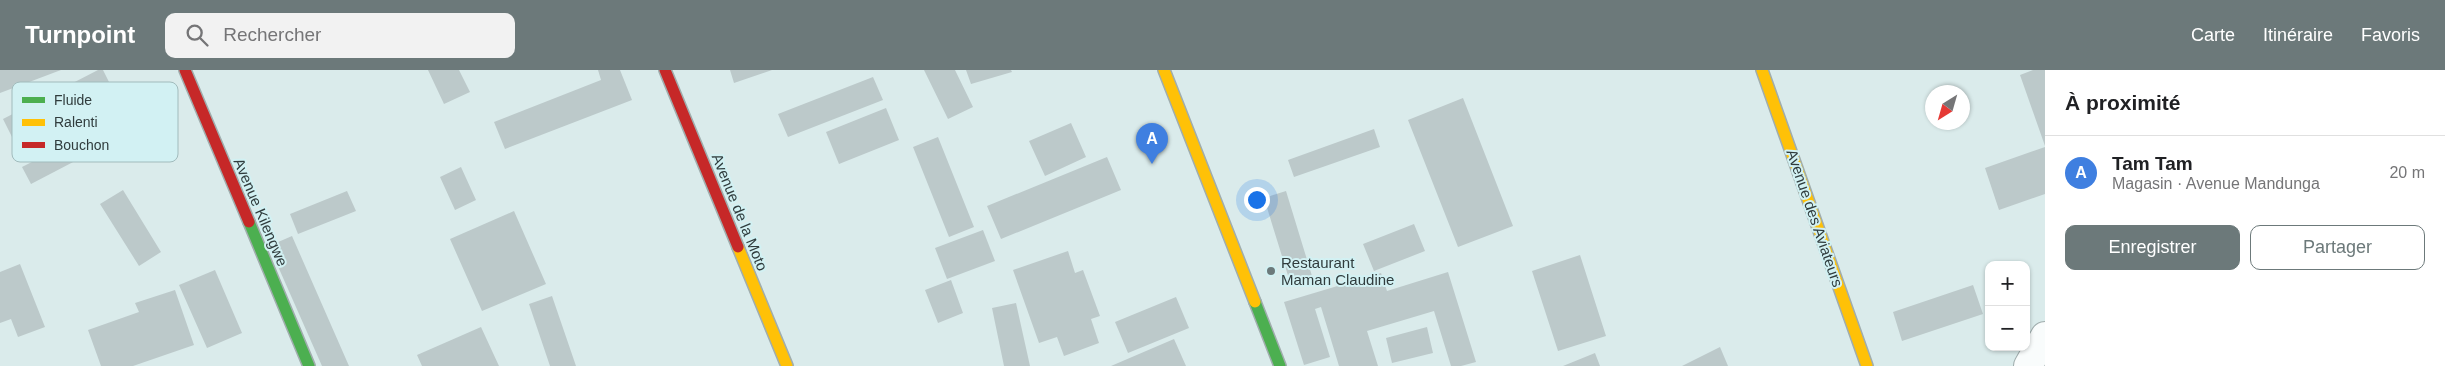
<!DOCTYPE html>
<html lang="fr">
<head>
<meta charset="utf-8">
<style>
	:root { --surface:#fff; --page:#f2f2f2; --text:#202124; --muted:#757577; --line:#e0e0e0; --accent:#6c797a }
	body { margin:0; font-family:Arial,sans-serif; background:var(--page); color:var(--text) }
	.controls { position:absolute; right:15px; bottom:15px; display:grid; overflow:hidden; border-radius:10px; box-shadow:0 1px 4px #0004 }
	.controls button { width:45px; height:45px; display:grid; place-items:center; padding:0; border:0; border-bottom:1px solid var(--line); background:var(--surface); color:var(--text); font:25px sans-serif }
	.compass { position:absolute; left:1925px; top:15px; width:45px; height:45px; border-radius:50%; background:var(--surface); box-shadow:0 1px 4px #0004; rotate:217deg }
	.you { position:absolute; left:1256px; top:129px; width:18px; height:18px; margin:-12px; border:4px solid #fff; border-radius:50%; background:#1a73e8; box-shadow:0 0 0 8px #1a73e833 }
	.badge { display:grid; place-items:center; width:32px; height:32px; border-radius:50%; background:var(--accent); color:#fff; font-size:16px; font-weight:700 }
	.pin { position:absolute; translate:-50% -41px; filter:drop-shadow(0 1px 2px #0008) }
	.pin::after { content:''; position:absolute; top:26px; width:18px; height:15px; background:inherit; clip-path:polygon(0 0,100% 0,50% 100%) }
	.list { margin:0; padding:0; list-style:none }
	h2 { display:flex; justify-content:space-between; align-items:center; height:65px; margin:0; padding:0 20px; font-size:21px }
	h2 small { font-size:16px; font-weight:400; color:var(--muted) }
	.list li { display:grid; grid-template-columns:32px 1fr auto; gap:15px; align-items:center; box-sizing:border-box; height:75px; padding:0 20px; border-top:1px solid var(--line) }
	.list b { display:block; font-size:19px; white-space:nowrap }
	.list p { margin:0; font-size:16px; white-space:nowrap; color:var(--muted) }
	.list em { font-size:16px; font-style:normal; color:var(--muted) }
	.actions { display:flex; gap:10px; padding:15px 20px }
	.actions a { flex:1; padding:11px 0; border:1px solid var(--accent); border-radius:10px; text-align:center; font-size:18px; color:var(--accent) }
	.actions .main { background:var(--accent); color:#fff }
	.icon { flex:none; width:28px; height:28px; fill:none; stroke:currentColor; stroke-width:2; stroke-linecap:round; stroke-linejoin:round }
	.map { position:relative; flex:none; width:2045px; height:296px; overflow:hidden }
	header { display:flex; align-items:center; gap:30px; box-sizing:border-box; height:70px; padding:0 25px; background:var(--accent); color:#fff }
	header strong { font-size:24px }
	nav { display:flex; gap:28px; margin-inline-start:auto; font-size:18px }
	.search { width:350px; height:45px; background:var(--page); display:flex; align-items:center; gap:12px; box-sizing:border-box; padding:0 18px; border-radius:10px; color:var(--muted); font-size:19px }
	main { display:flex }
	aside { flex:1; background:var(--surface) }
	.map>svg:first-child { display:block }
	.building { fill:#bcc9ca }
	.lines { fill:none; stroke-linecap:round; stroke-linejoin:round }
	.street-casing { stroke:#a0adad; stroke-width:30 }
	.fast-casing { stroke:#a0adad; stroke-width:14 }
	.slow-casing { stroke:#a0adad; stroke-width:14 }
	.jam-casing { stroke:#a0adad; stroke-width:14 }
	.street { stroke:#f9fcfc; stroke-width:28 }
	.fast { stroke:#4caf50; stroke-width:11 }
	.slow { stroke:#ffc107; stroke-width:11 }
	.jam { stroke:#c62828; stroke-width:11 }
	.poi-dot { fill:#6c797a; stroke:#d2f1f3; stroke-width:2 }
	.labels { text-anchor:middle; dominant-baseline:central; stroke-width:4; stroke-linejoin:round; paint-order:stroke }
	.street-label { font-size:15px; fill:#303c3d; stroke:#d2f1f3 }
	.poi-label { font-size:15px; fill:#303c3d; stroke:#d2f1f3; text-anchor:start }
	.key { fill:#d2f1f3; stroke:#a1bbbc; stroke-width:1 }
	.key-label { font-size:14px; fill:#303c3d }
</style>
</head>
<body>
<header>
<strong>Turnpoint</strong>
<div class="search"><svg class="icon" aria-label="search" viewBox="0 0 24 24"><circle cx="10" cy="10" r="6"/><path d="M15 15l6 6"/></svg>Rechercher</div>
<nav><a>Carte</a><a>Itinéraire</a><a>Favoris</a></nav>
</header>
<main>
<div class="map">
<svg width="2045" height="296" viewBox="0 0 2045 296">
	<rect width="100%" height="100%" fill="#daebeb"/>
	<path class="building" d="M 0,0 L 61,0 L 0,23 Z
		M 98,0 L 103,0 L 119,32 L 20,83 L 3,49 Z
		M 428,0 L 459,0 L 470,22 L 444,34 Z
		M 598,0 L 620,0 L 632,30 L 505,79 L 494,52 L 601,10 Z
		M 730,0 L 772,0 L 734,13 Z
		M 924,0 L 955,0 L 973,37 L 948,49 Z
		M 966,0 L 1011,0 L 1012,2 L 971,14 Z
		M 2033,0 L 2045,0 L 2045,76 L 2020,5 Z
		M 873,7 L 883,30 L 788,67 L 778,44 Z
		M 1463,28 L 1513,156 L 1458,177 L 1408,50 Z
		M 886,38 L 899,70 L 839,94 L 826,62 Z
		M 1071,53 L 1086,87 L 1045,106 L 1029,71 Z
		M 1374,59 L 1380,77 L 1294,107 L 1288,90 Z
		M 91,62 L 100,78 L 31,114 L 22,97 Z
		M 938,67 L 974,157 L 949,167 L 913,77 Z
		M 2045,77 L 2045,124 L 1999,140 L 1985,98 Z
		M 1107,87 L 1121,120 L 1001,169 L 987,136 Z
		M 461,97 L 476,130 L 455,140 L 440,107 Z
		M 123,120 L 161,182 L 139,196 L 100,134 Z
		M 347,121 L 356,141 L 298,164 L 290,144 Z
		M 1286,121 L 1312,206 L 1290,212 L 1264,128 Z
		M 514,141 L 546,214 L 482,241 L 450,169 Z
		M 1414,154 L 1425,181 L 1374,201 L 1363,174 Z
		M 983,160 L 995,191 L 947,209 L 935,178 Z
		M 292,166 L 349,296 L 322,296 L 269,176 Z
		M 1068,181 L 1075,203 L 1083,200 L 1100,246 L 1091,249 L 1099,273 L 1064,286 L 1057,267 L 1039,273 L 1013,200 Z
		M 1580,185 L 1606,266 L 1558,281 L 1532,201 Z
		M 20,194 L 45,257 L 18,267 L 11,249 L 0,253 L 0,202 Z
		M 215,200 L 242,263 L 207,278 L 179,215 Z
		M 1448,202 L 1476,292 L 1461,296 L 1451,296 L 1434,241 L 1367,261 L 1378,296 L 1339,296 L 1321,237 L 1315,239 L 1330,287 L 1304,295 L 1284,232 L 1381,203 L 1387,221 Z
		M 951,210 L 963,243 L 938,253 L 925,220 Z
		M 1973,215 L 1983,244 L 1902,271 L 1893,242 Z
		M 175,220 L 194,275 L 133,296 L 101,296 L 88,260 L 139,242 L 135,233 Z
		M 552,226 L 576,296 L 550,296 L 529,234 Z
		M 1176,227 L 1189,258 L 1128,283 L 1115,252 Z
		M 1016,233 L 1030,296 L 1004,296 L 992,238 Z
		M 481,257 L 499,296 L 422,296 L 417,285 Z
		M 1427,257 L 1433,283 L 1392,293 L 1386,268 Z
		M 1174,269 L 1186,296 L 1111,296 Z
		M 1720,277 L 1728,296 L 1682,296 Z
		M 1595,283 L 1600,296 L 1563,296 Z"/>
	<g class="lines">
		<g class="street-casing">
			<path id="street" d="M 2028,296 L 2045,266"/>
		</g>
		<g class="fast-casing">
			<path id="fast" d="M 249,152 L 309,296
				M 1255,232 L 1280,296"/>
		</g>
		<g class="slow-casing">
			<path id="slow" d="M 1164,0 L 1255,232
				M 1762,0 L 1867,296
				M 738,177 L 787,296"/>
		</g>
		<g class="jam-casing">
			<path id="jam" d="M 185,0 L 249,152
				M 665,0 L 738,177"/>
		</g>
		<use href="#street" class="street"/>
		<use href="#fast" class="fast"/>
		<use href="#slow" class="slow"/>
		<use href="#jam" class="jam"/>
	</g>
	<circle class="poi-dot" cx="1271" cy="201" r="5"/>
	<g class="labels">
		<g class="street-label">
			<text transform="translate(261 142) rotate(67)">Avenue Kilengwe</text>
			<text transform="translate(740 142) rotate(68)">Avenue de la Moto</text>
			<text transform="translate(1815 148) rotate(71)">Avenue des Aviateurs</text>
		</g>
		<g class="poi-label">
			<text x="1281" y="192">Restaurant<tspan x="1281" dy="17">Maman Claudine</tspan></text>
		</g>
	</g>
	<rect x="12" y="12" width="166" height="80" rx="8" class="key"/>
	<rect x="22" y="27" width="23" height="6" fill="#4caf50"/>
	<rect x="22" y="49" width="23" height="7" fill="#ffc107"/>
	<rect x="22" y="72" width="23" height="6" fill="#c62828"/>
	<g class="key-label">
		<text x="54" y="35">Fluide</text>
		<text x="54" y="57">Ralenti</text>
		<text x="54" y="80">Bouchon</text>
	</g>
</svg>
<div class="controls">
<button>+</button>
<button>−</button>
</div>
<svg class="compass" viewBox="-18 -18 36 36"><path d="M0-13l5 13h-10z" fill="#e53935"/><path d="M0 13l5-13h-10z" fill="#757577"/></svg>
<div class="you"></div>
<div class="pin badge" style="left:1152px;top:94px;background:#3f7fe0">A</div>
</div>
<aside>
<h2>À proximité<small></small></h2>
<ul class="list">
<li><span class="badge" style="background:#3f7fe0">A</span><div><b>Tam Tam</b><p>Magasin · Avenue Mandunga</p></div><em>20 m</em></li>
</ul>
<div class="actions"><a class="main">Enregistrer</a><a>Partager</a></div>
</aside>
</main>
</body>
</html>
